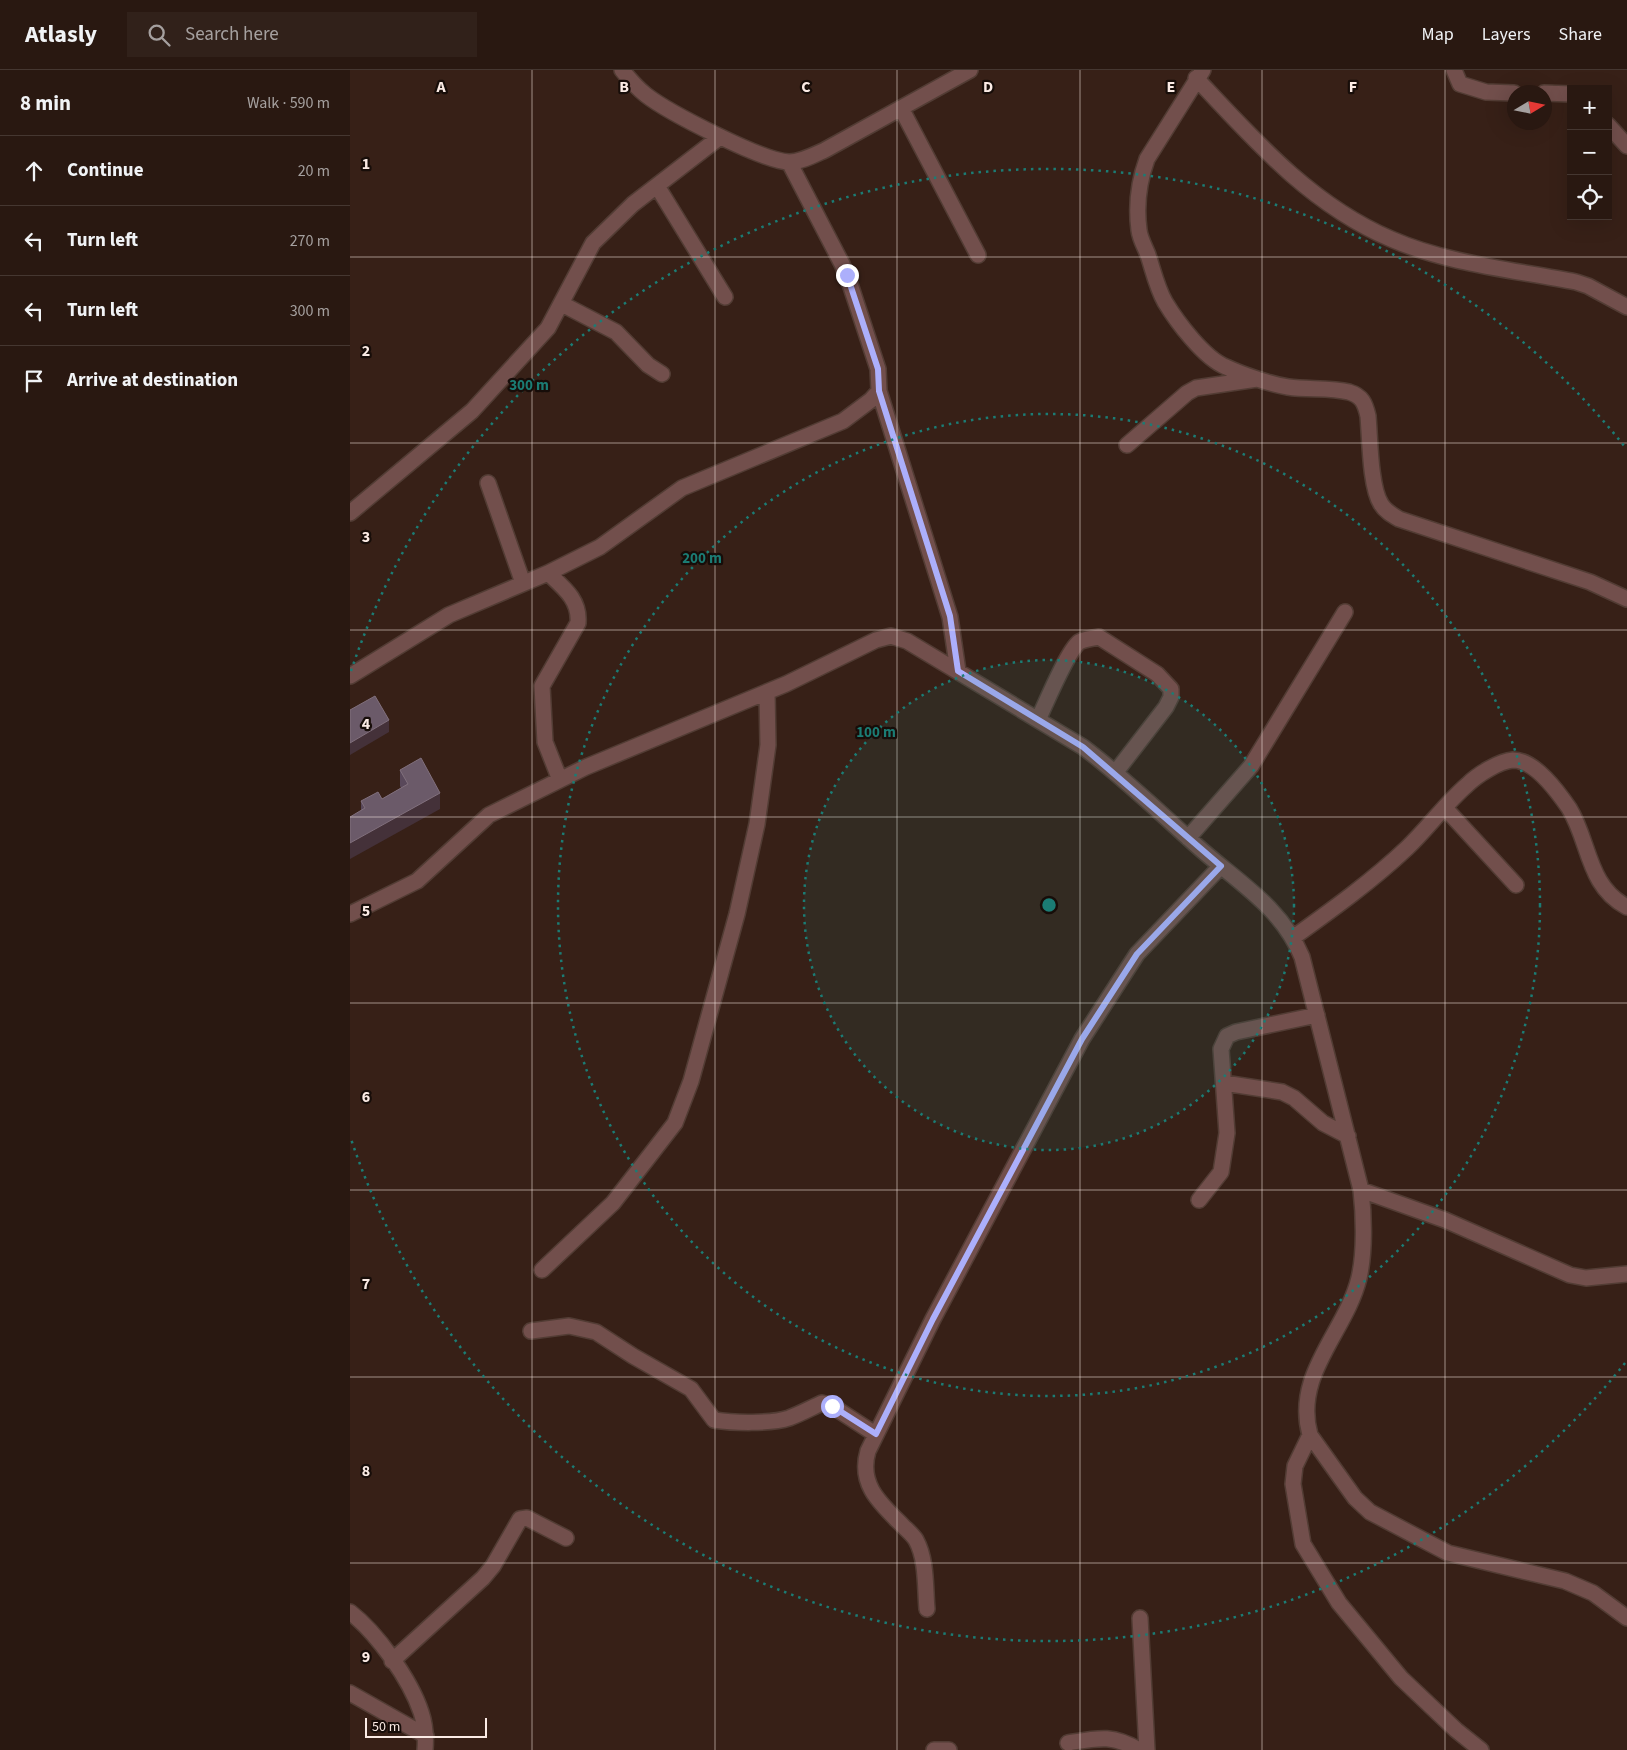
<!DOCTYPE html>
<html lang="en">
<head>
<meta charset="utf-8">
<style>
	:root { --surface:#291811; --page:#31211a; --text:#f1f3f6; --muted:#a5a09f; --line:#453731 }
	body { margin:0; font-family:"Source Sans 3",sans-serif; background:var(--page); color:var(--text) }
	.controls { position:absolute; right:15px; top:15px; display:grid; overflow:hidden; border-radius:0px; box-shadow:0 5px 20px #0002 }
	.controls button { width:45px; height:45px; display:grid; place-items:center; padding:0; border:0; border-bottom:1px solid var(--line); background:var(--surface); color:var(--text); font:25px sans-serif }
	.compass { position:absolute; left:1157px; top:15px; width:45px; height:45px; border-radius:50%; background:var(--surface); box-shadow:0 5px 20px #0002; rotate:80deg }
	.scale { position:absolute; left:15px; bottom:12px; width:122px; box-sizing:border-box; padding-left:5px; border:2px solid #fbebe5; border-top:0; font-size:14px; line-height:18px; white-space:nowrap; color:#fbebe5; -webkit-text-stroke:4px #170d09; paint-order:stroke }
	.stop { position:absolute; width:15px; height:15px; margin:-11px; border:4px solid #acaffb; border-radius:50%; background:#fff }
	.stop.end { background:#acaffb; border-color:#fff; box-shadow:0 1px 5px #0008 }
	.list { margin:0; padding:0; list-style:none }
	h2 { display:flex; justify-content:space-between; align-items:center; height:65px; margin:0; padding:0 20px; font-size:21px }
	h2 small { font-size:16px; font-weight:400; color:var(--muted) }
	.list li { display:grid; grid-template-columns:32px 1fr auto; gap:15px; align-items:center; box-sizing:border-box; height:70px; padding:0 20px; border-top:1px solid var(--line) }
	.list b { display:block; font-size:19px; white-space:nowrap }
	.list em { font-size:16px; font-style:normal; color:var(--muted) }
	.icon { flex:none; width:28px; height:28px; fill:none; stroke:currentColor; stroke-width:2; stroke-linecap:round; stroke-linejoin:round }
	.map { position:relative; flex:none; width:1277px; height:1680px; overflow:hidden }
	header { display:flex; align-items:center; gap:30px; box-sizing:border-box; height:70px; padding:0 25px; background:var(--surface); border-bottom:1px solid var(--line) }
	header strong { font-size:24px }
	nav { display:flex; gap:28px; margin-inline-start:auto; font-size:18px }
	.search { width:350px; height:45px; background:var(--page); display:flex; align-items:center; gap:12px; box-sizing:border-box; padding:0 18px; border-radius:0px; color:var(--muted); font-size:19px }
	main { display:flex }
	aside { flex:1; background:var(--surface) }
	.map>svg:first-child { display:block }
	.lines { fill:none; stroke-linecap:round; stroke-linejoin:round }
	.minor-casing { stroke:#523c34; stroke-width:18 }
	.minor { stroke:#724f4c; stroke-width:15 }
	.wall { fill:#59485a }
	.shaded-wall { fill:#443139 }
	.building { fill:#6b5a69; stroke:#81707d }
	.route { stroke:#acaffb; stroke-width:6 }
	.grid { fill:none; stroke:#fbebe5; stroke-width:1; stroke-opacity:0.55 }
	.ring { fill:none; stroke:#1b7c74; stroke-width:2.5; stroke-dasharray:2.5 5 }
	.grid-label { font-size:16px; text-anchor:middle; font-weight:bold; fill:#fbebe5; stroke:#170d09; stroke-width:4.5; stroke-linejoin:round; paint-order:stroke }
	.centre { fill:#1b7c74; stroke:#170d09; stroke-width:2.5 }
	.ring-label { font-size:15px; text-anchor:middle; font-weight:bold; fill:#1b7c74; stroke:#170d09; stroke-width:4.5; stroke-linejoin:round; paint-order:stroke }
</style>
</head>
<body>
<header>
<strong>Atlasly</strong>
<div class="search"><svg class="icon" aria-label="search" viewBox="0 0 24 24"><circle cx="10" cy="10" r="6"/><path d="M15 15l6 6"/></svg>Search here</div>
<nav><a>Map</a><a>Layers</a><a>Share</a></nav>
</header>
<main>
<aside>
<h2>8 min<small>Walk · 590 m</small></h2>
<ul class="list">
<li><svg class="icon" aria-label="ahead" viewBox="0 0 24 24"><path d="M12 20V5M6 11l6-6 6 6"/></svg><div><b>Continue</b></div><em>20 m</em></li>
<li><svg class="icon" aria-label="left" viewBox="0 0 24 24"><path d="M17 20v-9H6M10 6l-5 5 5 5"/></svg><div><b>Turn left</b></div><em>270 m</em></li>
<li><svg class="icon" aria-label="left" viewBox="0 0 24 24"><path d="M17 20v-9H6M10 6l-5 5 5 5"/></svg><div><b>Turn left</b></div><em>300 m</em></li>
<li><svg class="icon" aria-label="arrive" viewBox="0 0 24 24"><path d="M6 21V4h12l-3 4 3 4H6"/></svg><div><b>Arrive at destination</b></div></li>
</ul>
</aside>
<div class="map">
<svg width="1277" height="1680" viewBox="0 0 1277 1680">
	<rect width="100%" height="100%" fill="#372017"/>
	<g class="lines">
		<g class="minor-casing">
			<path id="minor" d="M 272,0 C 280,10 287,18 296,25 C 318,42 412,91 439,92 C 451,92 464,85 475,80 L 620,0
				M 853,0 L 797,89 C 789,111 786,137 789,160 C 790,169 795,177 798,185 C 803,200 807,218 815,232 C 827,252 854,288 876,297 C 893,305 920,314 938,317 C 958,320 980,317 999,322 C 1012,326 1015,333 1018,346 C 1020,368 1020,417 1031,434 C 1035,441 1042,445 1049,449 L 1240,512 L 1277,529
				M 1104,0 L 1110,14 L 1136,22 L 1164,23
				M 846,8 C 904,70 961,135 1041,169 C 1098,194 1165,200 1226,212 L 1238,216 L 1277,237
				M 1194,23 L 1221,24
				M 551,38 L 628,185
				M 1258,55 L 1277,76
				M 307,116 L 375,227
				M 212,234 L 266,262 L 298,295 L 312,304
				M 529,321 L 600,547 L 608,601
				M 777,375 L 837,323 L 846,318 L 907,309
				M 138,413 L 173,513
				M 0,443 L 122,341 L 198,258 L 243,173 L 283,134 L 370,67
				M 198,503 C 214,518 230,530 228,553 L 192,616 L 195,672 L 210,710
				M 0,606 L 99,545 L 198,503 L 250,477 L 332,418 L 493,351 L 521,330 L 529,321 L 528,299 L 501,217 L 492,194 L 439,92
				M 688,650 C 696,633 717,582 729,572 C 735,569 742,568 749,567 L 807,604 L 821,619 L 821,627 L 816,637 L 765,703
				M 1095,738 L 1166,815
				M 838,768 L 901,696 L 995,542
				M 0,844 L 67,811 L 139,745 L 236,697 L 436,614 L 526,570 L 541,566 L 557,571 L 733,677 C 773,707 809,742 846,775 C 886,811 931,836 952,887 L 1011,1120 C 1014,1146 1015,1182 1009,1208 C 996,1262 943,1304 960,1365 L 1005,1428 L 1020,1442 L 1098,1483 L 1215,1511 L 1243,1523 L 1277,1548
				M 944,867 C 983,839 1022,811 1057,778 C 1078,758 1095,734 1117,715 C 1127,705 1149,691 1163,690 C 1185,690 1208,722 1219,738 C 1240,772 1237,816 1277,837
				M 874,1013 L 932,1022 L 944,1028 L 973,1053 L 998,1066
				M 1011,1120 L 1095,1150 L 1220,1205 L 1236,1208 L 1277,1204
				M 849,1130 L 871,1102 L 877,1063 L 871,979 L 877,966 L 886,962 L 967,945
				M 192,1200 L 263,1133 L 325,1053 L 341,1011 L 387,844 L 407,754 L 418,675 L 417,622
				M 181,1261 L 219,1256 L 246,1262 L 283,1286 L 341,1319 L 364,1350 C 383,1353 421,1354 439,1348 C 450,1344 461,1338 472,1333 L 482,1336 L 525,1364
				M 960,1365 L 945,1396 L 943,1414 L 953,1474 L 989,1533 L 1051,1608 L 1106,1660 L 1131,1680
				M 577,1539 C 575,1518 577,1490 566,1470 C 563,1465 557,1460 553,1456 C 531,1434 508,1415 518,1381 L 583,1249 L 732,969 L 787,884 L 871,796
				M 0,1542 C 27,1563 60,1609 71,1642 C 75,1654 76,1668 75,1680
				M 790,1548 L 797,1680
				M 42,1591 L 133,1508 L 143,1496 L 170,1449 L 177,1448 L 216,1468
				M 0,1623 L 76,1666
				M 718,1673 C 748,1668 762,1664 789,1680
				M 584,1680 L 599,1680"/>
		</g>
		<use href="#minor" class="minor"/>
	</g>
	<path class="wall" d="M 50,700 L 90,739 L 11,741 L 11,731 L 32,729 L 51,718 L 50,716 Z"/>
	<path class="shaded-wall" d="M 39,650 L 39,662 L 0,685 L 0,673 Z
		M 90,723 L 90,739 L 0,789 L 0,773 Z"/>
	<path class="building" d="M 25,626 L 39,650 L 0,673 L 0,640 Z
		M 71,688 L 90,723 L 0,773 L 0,747 L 15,738 L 11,731 L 28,722 L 32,729 L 58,714 L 50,700 Z"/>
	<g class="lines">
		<path class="route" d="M 482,1336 L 526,1364 L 583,1249 L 732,969 L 787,884 L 871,796 L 733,677 L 608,601 L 600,546 L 529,321 L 528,299 L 497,205"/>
	</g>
	<path class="grid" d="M 182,0 L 182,1680M 365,0 L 365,1680M 547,0 L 547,1680M 730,0 L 730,1680M 912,0 L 912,1680M 1095,0 L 1095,1680M 0,187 L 1277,187M 0,373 L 1277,373M 0,560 L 1277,560M 0,747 L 1277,747M 0,933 L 1277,933M 0,1120 L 1277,1120M 0,1307 L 1277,1307M 0,1493 L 1277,1493"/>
	<circle cx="699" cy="835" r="245" fill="#1b7c74" fill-opacity=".12"/>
	<g class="ring">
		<circle cx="699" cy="835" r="245"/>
		<circle cx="699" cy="835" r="491"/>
		<path d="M1275 1293A736 736 0 0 1 1 1069M1 601A736 736 0 0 1 1275 377"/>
	</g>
	<g class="grid-label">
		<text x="91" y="22">A</text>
		<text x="274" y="22">B</text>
		<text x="456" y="22">C</text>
		<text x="638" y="22">D</text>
		<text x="821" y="22">E</text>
		<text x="1003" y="22">F</text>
		<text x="16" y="99">1</text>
		<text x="16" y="286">2</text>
		<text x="16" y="472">3</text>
		<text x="16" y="659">4</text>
		<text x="16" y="846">5</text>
		<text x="16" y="1032">6</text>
		<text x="16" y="1219">7</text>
		<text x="16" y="1406">8</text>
		<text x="16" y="1592">9</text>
	</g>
	<circle cx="699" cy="835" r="8" class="centre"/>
	<g class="ring-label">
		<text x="179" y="320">300 m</text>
		<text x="352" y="493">200 m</text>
		<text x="526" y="667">100 m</text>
	</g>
</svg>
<div class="controls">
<button>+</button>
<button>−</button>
<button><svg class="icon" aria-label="locate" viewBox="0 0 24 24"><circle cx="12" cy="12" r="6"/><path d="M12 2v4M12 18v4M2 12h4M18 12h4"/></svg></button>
</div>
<svg class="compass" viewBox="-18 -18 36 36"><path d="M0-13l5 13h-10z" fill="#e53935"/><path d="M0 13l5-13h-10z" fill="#a5a09f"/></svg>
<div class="scale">50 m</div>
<div class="stop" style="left:482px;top:1336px"></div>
<div class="stop end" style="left:497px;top:205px"></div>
</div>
</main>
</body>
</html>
